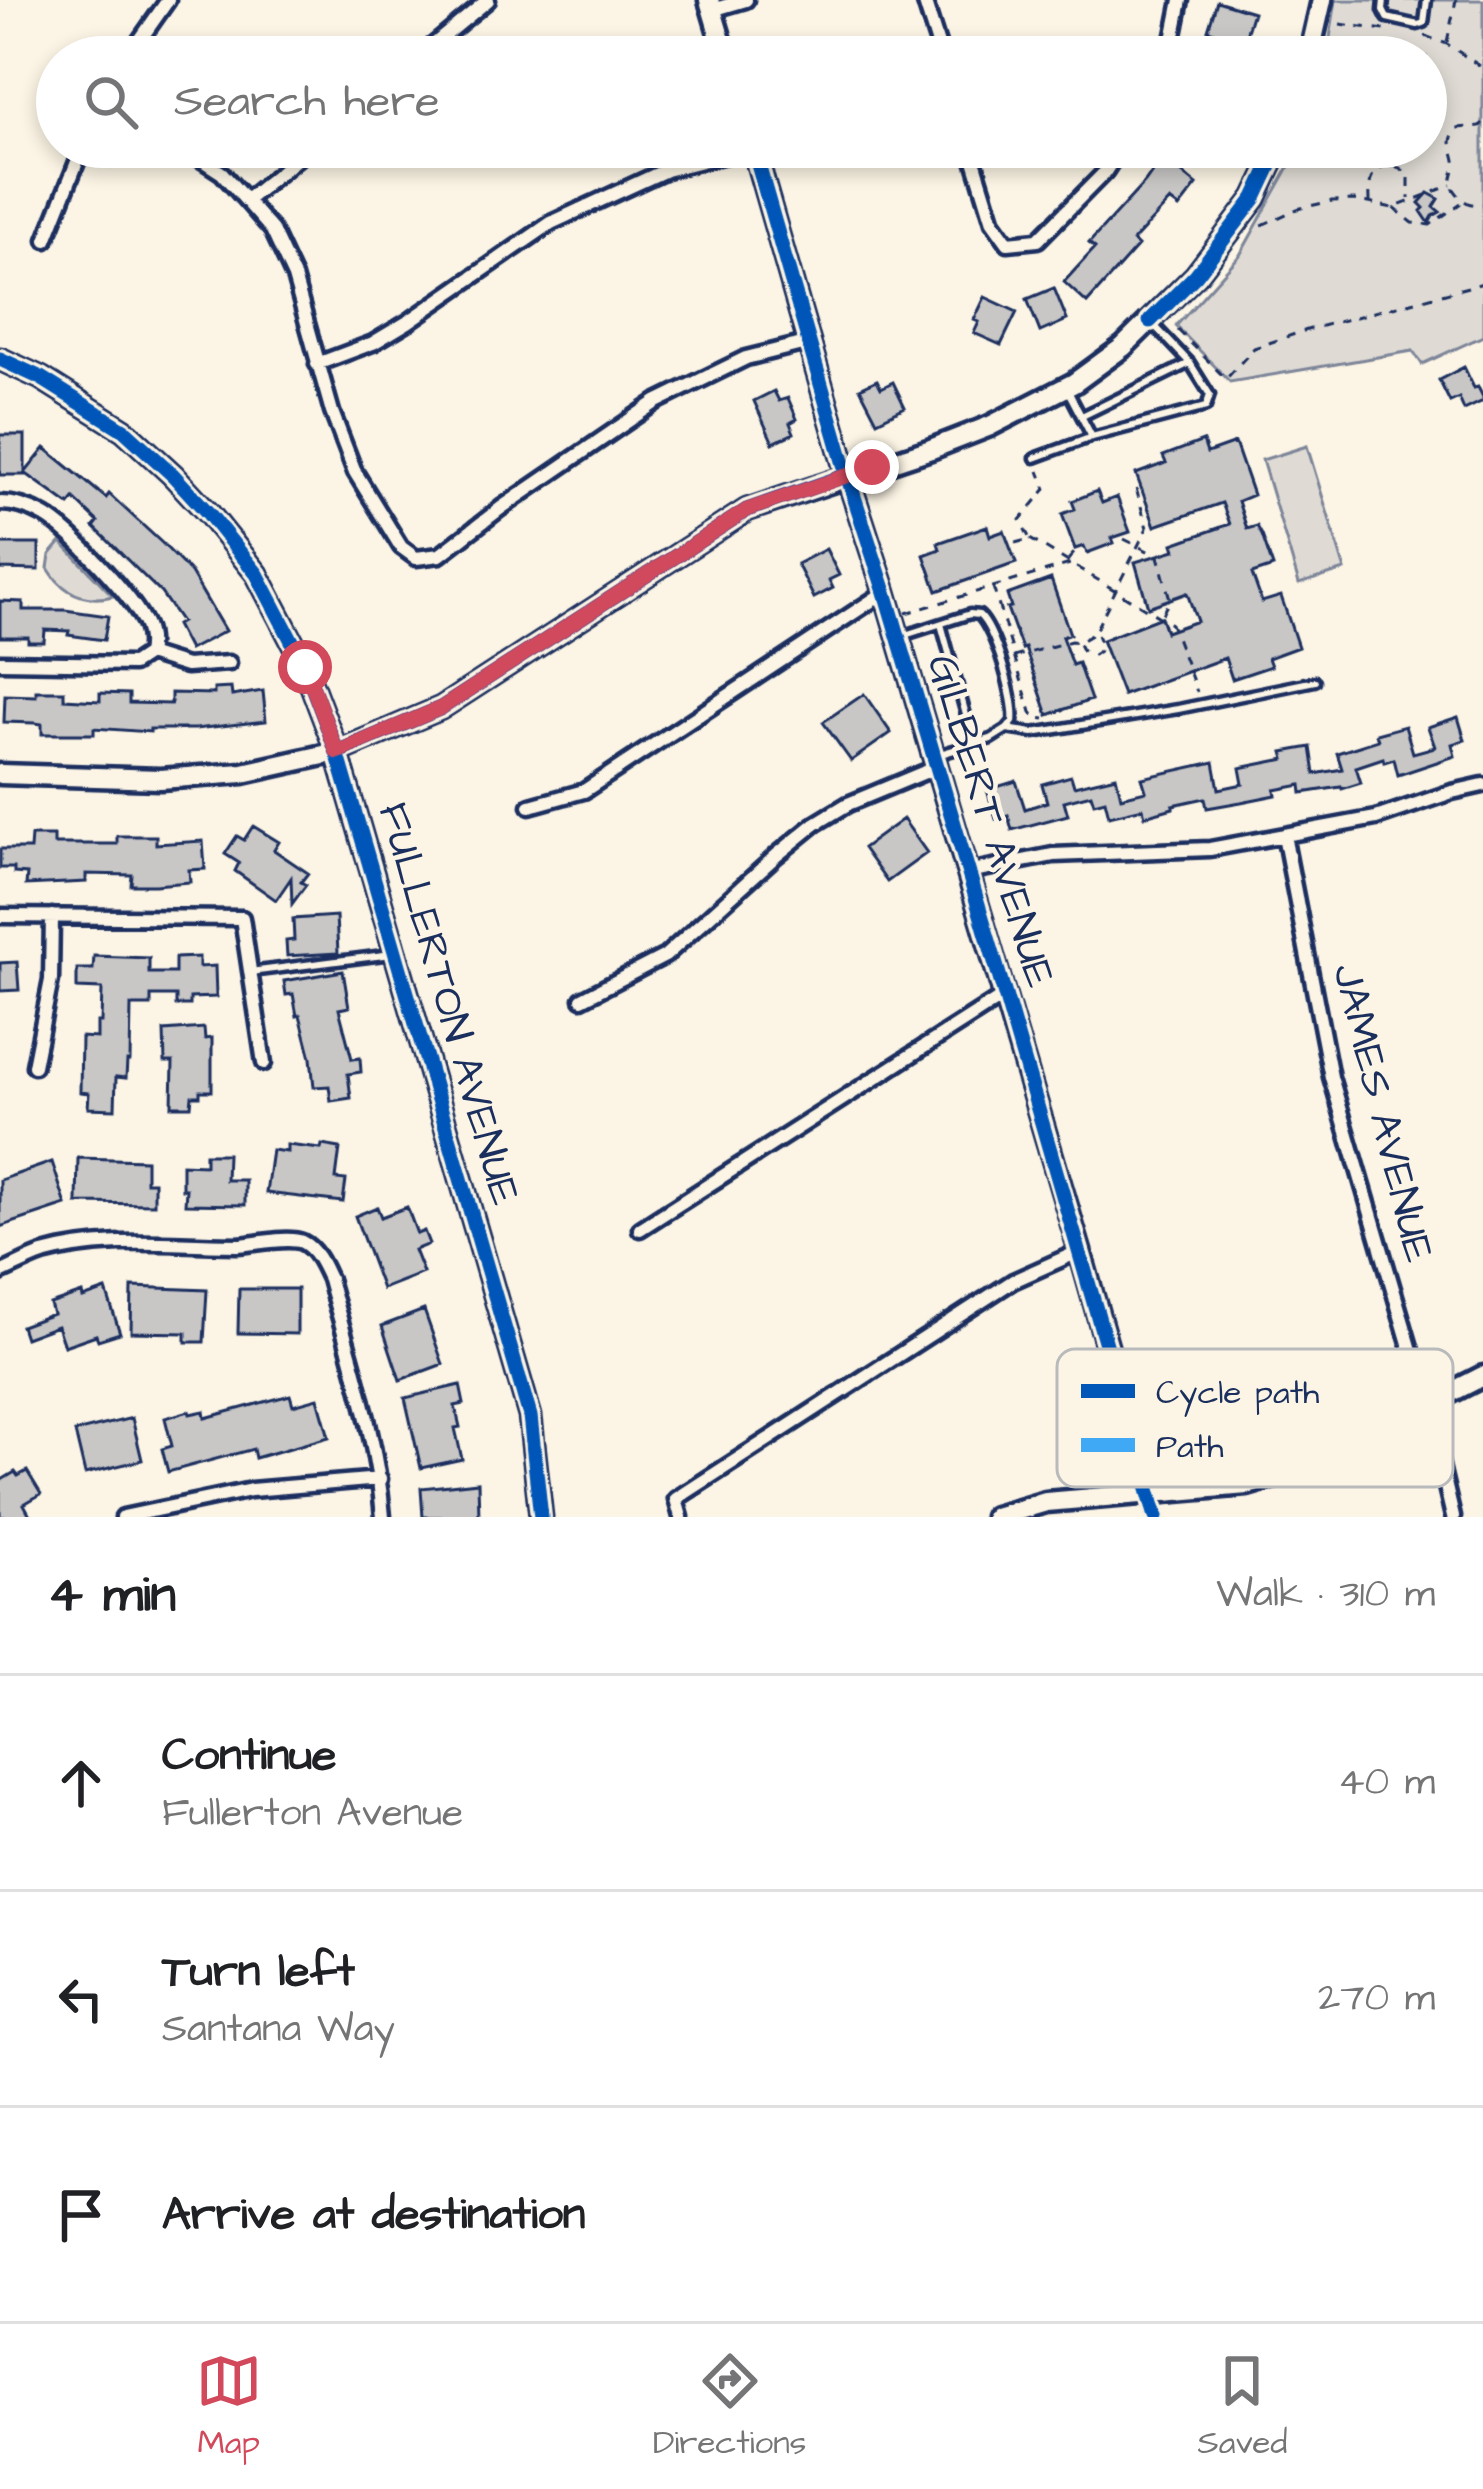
<!DOCTYPE html>
<html lang="en">
<head>
<meta charset="utf-8">
<style>
	:root { --surface:#fff; --page:#f6f6f6; --text:#202124; --muted:#757577; --line:#e0e0e0; --accent:#d1495b }
	body { margin:0; font-family:"Architects Daughter",sans-serif; background:var(--page); color:var(--text) }
	.stop { position:absolute; width:36px; height:36px; margin:-27px; border:9px solid #d1495b; border-radius:50%; background:#fff }
	.stop.end { background:#d1495b; border-color:#fff; box-shadow:0 3px 12px #0008 }
	.list { margin:0; padding:0; list-style:none }
	h2 { display:flex; justify-content:space-between; align-items:center; height:156px; margin:0; padding:0 48px; font-size:51px }
	h2 small { font-size:39px; font-weight:400; color:var(--muted) }
	.list li { display:grid; grid-template-columns:78px 1fr auto; gap:36px; align-items:center; box-sizing:border-box; height:216px; padding:0 48px; border-top:3px solid var(--line) }
	.list b { display:block; font-size:45px; white-space:nowrap }
	.list p { margin:0; font-size:39px; white-space:nowrap; color:var(--muted) }
	.list em { font-size:39px; font-style:normal; color:var(--muted) }
	.icon { flex:none; width:66px; height:66px; fill:none; stroke:currentColor; stroke-width:2; stroke-linecap:round; stroke-linejoin:round }
	.map { position:relative; flex:none; width:1483px; height:1517px; overflow:hidden }
	.search { position:absolute; background:var(--surface); box-shadow:0 6px 18px #0003; left:36px; right:36px; top:36px; height:132px; display:flex; align-items:center; gap:30px; box-sizing:border-box; padding:0 42px; border-radius:66px; color:var(--muted); font-size:45px }
	.sheet { height:804px; background:var(--surface) }
	nav { display:flex; justify-content:space-around; align-items:center; box-sizing:border-box; height:168px; border-top:3px solid var(--line); background:var(--surface); font-size:33px; color:var(--muted) }
	nav a { display:grid; justify-items:center; gap:6px }
	nav .on { color:var(--accent) }
	.map>svg:first-child { display:block }
	.green { fill:#dfdbd4; stroke:#7d8599; stroke-width:3 }
	.building { fill:#c8c7c6; stroke:#1b2f5e; stroke-width:3 }
	.lines { fill:none; stroke-linecap:round; stroke-linejoin:round }
	.lane-casing { stroke:#1b2f5e; stroke-width:15 }
	.street-casing { stroke:#1b2f5e; stroke-width:21 }
	.secondary-casing { stroke:#1b2f5e; stroke-width:27 }
	.path { stroke:#1b2f5e; stroke-width:3; stroke-dasharray:9 9; stroke-linecap:butt }
	.lane { stroke:#fcf5e5; stroke-width:6 }
	.street { stroke:#fcf5e5; stroke-width:12 }
	.secondary { stroke:#fcf5e5; stroke-width:18 }
	.quiet { stroke:#3fa9f5; stroke-width:12; stroke-dasharray:24 12; stroke-linecap:butt }
	.cycleway-casing { stroke:#fcf5e5; stroke-width:22 }
	.cycleway { stroke:#0057b8; stroke-width:15 }
	.route { stroke:#d1495b; stroke-width:15 }
	.labels { text-anchor:middle; dominant-baseline:central; stroke-width:9; stroke-linejoin:round; paint-order:stroke }
	.street-label { font-size:42px; fill:#1b2f5e; stroke:#fcf5e5 }
	.key { fill:#fcf5e5; stroke:#b8babc; stroke-width:3 }
	.key-label { font-size:33px; fill:#1b2f5e }
</style>
</head>
<body>
<div class="map">
<svg width="1483" height="1517" viewBox="0 0 1483 1517">
	<rect width="100%" height="100%" fill="#fcf5e5"/>
	<filter id="ink" filterUnits="userSpaceOnUse"><feTurbulence type="fractalNoise" baseFrequency=".00833" numOctaves="2"/><feDisplacementMap in="SourceGraphic" scale="24" xChannelSelector="R" yChannelSelector="G"/><feConvolveMatrix kernelMatrix="1 2 1 2 8 2 1 2 1" color-interpolation-filters="sRGB"/></filter>
	<g filter="url(#ink)">
		<path class="green" d="M 1336,0 L 1483,0 L 1483,336 L 1422,364 L 1413,351 L 1230,382 L 1176,326 L 1240,255 L 1300,147 L 1426,147 L 1426,57 L 1327,57 Z
			M 1307,446 L 1345,570 L 1299,584 L 1262,460 Z
			M 61,542 L 113,596 C 84,603 63,593 48,568 L 50,555 Z"/>
		<path class="building" d="M 1217,1 L 1253,12 L 1239,57 L 1203,57 L 1214,32 L 1208,30 Z
			M 1170,147 L 1201,147 L 1181,172 L 1197,185 L 1179,208 L 1170,201 L 1133,241 L 1138,246 L 1087,303 L 1064,282 L 1095,248 L 1089,243 L 1145,182 Z
			M 1428,193 L 1439,199 L 1434,207 L 1440,212 L 1433,216 L 1429,223 L 1421,211 L 1424,208 L 1419,203 Z
			M 1054,288 L 1067,320 L 1040,332 L 1027,299 Z
			M 985,297 L 1017,312 L 1001,345 L 974,333 L 979,322 L 974,320 Z
			M 1464,367 L 1474,388 L 1478,387 L 1483,397 L 1483,401 L 1464,410 L 1459,398 L 1450,402 L 1439,380 Z
			M 877,380 L 881,388 L 893,382 L 905,407 L 877,421 L 860,388 Z
			M 774,391 L 779,401 L 788,398 L 797,419 L 790,423 L 794,433 L 773,443 L 754,401 Z
			M 0,435 L 25,435 L 25,475 L 0,475 Z
			M 1203,441 L 1207,453 L 1235,443 L 1253,495 L 1238,501 L 1247,529 L 1257,526 L 1262,535 L 1273,567 L 1252,574 L 1262,602 L 1281,596 L 1298,647 L 1268,658 L 1271,666 L 1232,679 L 1225,658 L 1123,695 L 1102,640 L 1161,617 L 1166,632 L 1197,621 L 1187,593 L 1148,607 L 1135,562 L 1175,550 L 1173,544 L 1230,524 L 1222,503 L 1155,526 L 1136,474 L 1166,463 L 1163,456 Z
			M 45,448 L 106,498 L 109,494 L 163,544 L 191,573 L 225,631 L 189,650 L 176,625 L 181,622 L 161,593 L 94,527 L 98,522 L 74,499 L 69,505 L 25,473 Z
			M 1097,491 L 1102,503 L 1117,497 L 1130,532 L 1112,538 L 1114,543 L 1087,553 L 1084,546 L 1075,549 L 1062,514 L 1075,509 L 1072,501 Z
			M 987,526 L 990,536 L 1004,531 L 1016,563 L 937,591 L 924,555 L 940,549 L 938,543 Z
			M 0,544 L 39,544 L 39,570 L 0,569 Z
			M 826,549 L 839,575 L 829,580 L 833,588 L 814,598 L 797,564 Z
			M 1051,579 L 1070,634 L 1062,637 L 1072,665 L 1078,663 L 1091,700 L 1048,715 L 1025,648 L 1022,649 L 1007,608 L 1011,607 L 1007,595 Z
			M 0,601 L 23,602 L 23,610 L 65,610 L 108,616 L 104,640 L 68,635 L 69,631 L 45,630 L 44,642 L 28,642 L 28,637 L 0,637 Z
			M 231,688 L 232,696 L 263,691 L 266,721 L 195,729 L 150,729 L 150,732 L 94,728 L 94,734 L 42,734 L 42,724 L 35,723 L 4,722 L 5,695 L 36,696 L 36,691 L 64,691 L 64,699 L 100,701 L 100,693 L 129,694 L 129,703 L 171,704 L 171,693 L 214,694 L 214,689 Z
			M 864,694 L 891,733 L 851,761 L 823,722 Z
			M 1458,717 L 1465,740 L 1452,744 L 1455,756 L 1398,775 L 1394,759 L 1384,762 L 1383,758 L 1356,767 L 1361,783 L 1342,789 L 1341,787 L 1302,793 L 1301,785 L 1275,790 L 1276,795 L 1241,802 L 1207,808 L 1205,798 L 1173,805 L 1173,808 L 1145,816 L 1143,808 L 1109,816 L 1105,800 L 1094,803 L 1091,794 L 1064,801 L 1068,815 L 1012,830 L 1008,815 L 996,819 L 987,790 L 1016,781 L 1025,809 L 1047,802 L 1042,784 L 1071,776 L 1074,786 L 1116,776 L 1121,797 L 1146,791 L 1142,778 L 1214,762 L 1219,789 L 1243,784 L 1240,768 L 1285,759 L 1283,752 L 1311,747 L 1315,774 L 1342,769 L 1337,753 L 1378,740 L 1376,734 L 1405,726 L 1413,753 L 1435,747 L 1428,727 Z
			M 903,819 L 927,853 L 887,882 L 863,848 Z
			M 253,826 L 279,842 L 274,850 L 308,873 L 301,882 L 306,885 L 292,904 L 291,878 L 276,900 L 235,871 L 239,863 L 225,854 L 237,836 L 244,840 Z
			M 31,836 L 54,836 L 54,844 L 117,844 L 117,836 L 156,836 L 156,844 L 203,841 L 205,869 L 189,870 L 190,882 L 155,885 L 131,885 L 132,875 L 86,874 L 86,882 L 26,885 L 27,874 L 14,873 L 14,868 L 0,868 L 0,849 L 30,849 Z
			M 336,916 L 338,953 L 287,956 L 286,941 L 294,940 L 293,919 Z
			M 94,956 L 149,958 L 149,973 L 175,973 L 175,958 L 199,957 L 199,967 L 215,966 L 216,997 L 190,998 L 190,1005 L 176,1005 L 176,996 L 151,996 L 151,1006 L 131,1006 L 130,1061 L 127,1061 L 126,1078 L 116,1077 L 115,1109 L 88,1108 L 89,1093 L 80,1092 L 81,1037 L 97,1038 L 97,1022 L 101,1022 L 102,989 L 77,988 L 77,969 L 93,969 Z
			M 17,962 L 19,990 L 0,991 L 0,963 Z
			M 343,971 L 349,1007 L 339,1009 L 352,1059 L 360,1058 L 361,1072 L 348,1074 L 351,1098 L 331,1101 L 329,1086 L 314,1087 L 311,1058 L 300,1015 L 297,1016 L 293,994 L 286,995 L 284,981 Z
			M 204,1028 L 205,1039 L 212,1038 L 212,1091 L 200,1091 L 200,1096 L 192,1096 L 191,1106 L 172,1106 L 173,1062 L 165,1062 L 164,1031 Z
			M 287,1145 L 321,1149 L 322,1145 L 340,1148 L 336,1179 L 346,1180 L 343,1202 L 266,1193 L 272,1150 L 287,1152 Z
			M 205,1154 L 227,1154 L 226,1180 L 245,1180 L 245,1205 L 185,1204 L 186,1189 L 182,1189 L 182,1164 L 205,1165 Z
			M 78,1158 L 146,1160 L 146,1182 L 154,1182 L 154,1204 L 77,1203 Z
			M 52,1162 L 66,1205 L 0,1227 L 0,1180 Z
			M 377,1207 L 381,1217 L 407,1207 L 417,1234 L 424,1231 L 429,1244 L 414,1250 L 423,1273 L 382,1289 L 355,1216 Z
			M 132,1287 L 207,1290 L 204,1342 L 186,1342 L 186,1333 L 131,1332 Z
			M 239,1289 L 297,1289 L 297,1334 L 238,1333 Z
			M 106,1290 L 120,1333 L 98,1340 L 96,1335 L 64,1346 L 57,1326 L 25,1338 L 21,1326 L 53,1314 L 50,1304 L 82,1293 L 83,1298 Z
			M 424,1310 L 443,1364 L 400,1380 L 382,1326 Z
			M 460,1385 L 464,1404 L 455,1406 L 460,1427 L 455,1428 L 462,1459 L 421,1468 L 405,1398 Z
			M 290,1395 L 293,1405 L 318,1398 L 329,1437 L 255,1458 L 253,1449 L 168,1472 L 162,1449 L 172,1446 L 165,1418 L 189,1411 L 190,1414 L 204,1411 L 205,1418 Z
			M 132,1418 L 142,1460 L 85,1474 L 75,1432 Z
			M 27,1471 L 41,1494 L 24,1504 L 31,1517 L 0,1517 L 0,1481 L 15,1472 L 18,1476 Z
			M 478,1482 L 479,1517 L 423,1517 L 421,1488 Z"/>
		<g class="lines">
			<g class="lane-casing">
				<path id="lane" d="M 1384,0 L 1383,10 L 1387,18 L 1418,25 L 1424,23 L 1427,0
					M 1068,391 L 1092,437 L 1206,407 L 1210,395 L 1190,363
					M 1082,416 L 1190,363 L 1151,322
					M 1035,458 L 1092,437
					M 941,624 L 974,744
					M 902,636 L 970,614 L 979,615 C 995,629 1016,701 1013,722 L 1007,729 L 991,739 L 937,755
					M 1007,729 L 1033,733 L 1178,709 L 1315,681
					M 250,972 L 392,954"/>
			</g>
			<g class="street-casing">
				<path id="street" d="M 924,0 L 942,57
					M 712,10 L 746,0
					M 128,57 L 168,0
					M 419,57 L 488,0
					M 1166,57 L 1173,40 L 1181,0
					M 182,147 L 222,173 L 272,230 L 294,277 L 332,412 L 355,472 L 401,547 L 416,558 L 440,555 L 501,508 L 656,402 L 746,358 L 810,342
					M 970,147 L 993,222 L 1008,243 L 1038,240 L 1105,172 L 1121,147
					M 248,199 L 311,147
					M 46,240 L 83,147
					M 317,364 L 373,343 L 408,322 L 551,223 L 666,170 L 753,148
					M 0,503 C 16,503 31,508 45,516 C 71,531 134,598 146,626 C 150,636 150,644 148,654
					M 148,654 L 186,666 L 229,663
					M 0,662 L 133,664 L 148,654
					M 530,806 L 584,791 L 885,592
					M 1284,835 L 1331,1077 L 1427,1405 L 1453,1517
					M 968,872 L 1053,855 L 1210,849 L 1376,818 L 1452,792 L 1483,785
					M 0,916 L 242,918 L 264,1063
					M 582,999 L 665,956 L 777,855 L 815,824 L 848,804 L 937,767
					M 34,1066 L 51,980 L 52,916
					M 640,1229 L 1005,995
					M 0,1273 C 14,1267 28,1259 43,1254 C 107,1236 172,1245 238,1245 C 255,1244 288,1236 302,1242 C 316,1249 323,1266 329,1279 C 350,1357 377,1436 383,1517
					M 1149,1494 L 1156,1517
					M 123,1517 L 251,1490 L 380,1479
					M 681,1517 L 676,1499 L 1013,1281 L 1080,1251"/>
			</g>
			<g class="secondary-casing">
				<path id="secondary" d="M 709,0 L 726,57
					M 1309,57 L 1322,0
					M 753,147 L 847,475 L 885,592 L 1080,1251 L 1149,1494
					M 0,359 L 41,378 L 124,430 L 173,475 L 209,514 L 257,574 L 302,660 L 337,752 L 530,1416 L 541,1517
					M 0,774 L 160,779 L 243,773 L 337,752 L 441,708 L 747,510 L 931,449 L 990,426 L 1074,383 L 1123,347 L 1196,275 L 1255,198 L 1279,147
					M 995,1517 L 1046,1502 L 1247,1485 L 1299,1470 L 1483,1376"/>
			</g>
			<path class="path" d="M 1340,24 L 1392,31
				M 1425,36 L 1447,44 L 1483,68
				M 1447,42 L 1456,0
				M 1483,123 L 1480,126 L 1457,128 C 1447,142 1452,145 1455,160 C 1456,167 1451,177 1451,185 C 1460,198 1466,207 1483,204
				M 1370,202 C 1370,192 1368,180 1375,172 C 1384,161 1404,165 1409,178 C 1409,180 1409,197 1409,199
				M 1394,208 L 1413,223 L 1430,225 L 1461,203
				M 1262,225 L 1297,209 L 1332,201 L 1354,200 L 1393,208 L 1451,185
				M 1178,330 L 1226,379 L 1254,348 L 1307,330 L 1483,283
				M 1030,539 L 1171,624 L 1197,692
				M 1124,539 L 1158,556 L 1170,599 L 1162,614
				M 1015,543 L 1030,539 L 1020,520 L 1046,489 L 1039,471
				M 1068,560 L 1075,552
				M 993,587 L 1031,712 L 1035,718 L 1045,719
				M 906,613 L 1070,564
				M 1079,644 L 1082,650 L 1093,655 L 1099,651 L 1101,644 L 1097,635
				M 1014,657 L 1071,641 L 1079,642 L 1094,633 L 1147,528 L 1134,481"/>
			<use href="#lane" class="lane"/>
			<use href="#street" class="street"/>
			<use href="#secondary" class="secondary"/>
			<path class="quiet" d="M 1432,1363 L 1450,1378"/>
			<g class="cycleway-casing">
				<path id="cycleway" d="M 753,147 L 847,475 L 885,592 L 1005,995 L 1156,1517
					M 1150,321 L 1196,275 L 1255,198 L 1279,147
					M 0,359 L 41,378 L 124,430 L 173,475 L 209,514 L 257,574 L 302,660 L 337,752 L 530,1416 L 541,1517
					M 337,752 L 441,708 L 747,510 L 847,475"/>
			</g>
			<use href="#cycleway" class="cycleway"/>
		</g>
	</g>
	<g class="lines" filter="url(#ink)">
		<path class="route" d="M 305,667 L 337,752 L 441,708 L 747,510 L 872,467"/>
	</g>
	<g class="labels">
		<g class="street-label">
			<text transform="translate(990 821) rotate(73)">GILBERT AVENUE</text>
			<text transform="translate(448 1004) rotate(74)">FULLERTON AVENUE</text>
			<text transform="translate(1382 1113) rotate(76)">JAMES AVENUE</text>
		</g>
	</g>
	<rect x="1057" y="1349" width="396" height="138" rx="18" class="key"/>
	<rect x="1081" y="1384" width="54" height="14" fill="#0057b8"/>
	<rect x="1081" y="1438" width="54" height="14" fill="#3fa9f5"/>
	<g class="key-label">
		<text x="1156" y="1403">Cycle path</text>
		<text x="1156" y="1457">Path</text>
	</g>
</svg>
<div class="stop" style="left:305px;top:667px"></div>
<div class="stop end" style="left:872px;top:467px"></div>
<div class="search"><svg class="icon" aria-label="search" viewBox="0 0 24 24"><circle cx="10" cy="10" r="6"/><path d="M15 15l6 6"/></svg>Search here</div>
</div>
<section class="sheet">
<h2>4 min<small>Walk · 310 m</small></h2>
<ul class="list">
<li><svg class="icon" aria-label="ahead" viewBox="0 0 24 24"><path d="M12 20V5M6 11l6-6 6 6"/></svg><div><b>Continue</b><p>Fullerton Avenue</p></div><em>40 m</em></li>
<li><svg class="icon" aria-label="left" viewBox="0 0 24 24"><path d="M17 20v-9H6M10 6l-5 5 5 5"/></svg><div><b>Turn left</b><p>Santana Way</p></div><em>270 m</em></li>
<li><svg class="icon" aria-label="arrive" viewBox="0 0 24 24"><path d="M6 21V4h12l-3 4 3 4H6"/></svg><div><b>Arrive at destination</b></div></li>
</ul>
</section>
<nav>
<a class="on"><svg class="icon" aria-label="map" viewBox="0 0 24 24"><path d="M3 6l6-2 6 2 6-2v14l-6 2-6-2-6 2zM9 4v14M15 6v14"/></svg>Map</a>
<a><svg class="icon" aria-label="directions" viewBox="0 0 24 24"><path d="M12 3l9 9-9 9-9-9zM9 14v-3h6M13 9l2 2-2 2"/></svg>Directions</a>
<a><svg class="icon" aria-label="saved" viewBox="0 0 24 24"><path d="M7 4h10v16l-5-4-5 4z"/></svg>Saved</a>
</nav>
</body>
</html>
